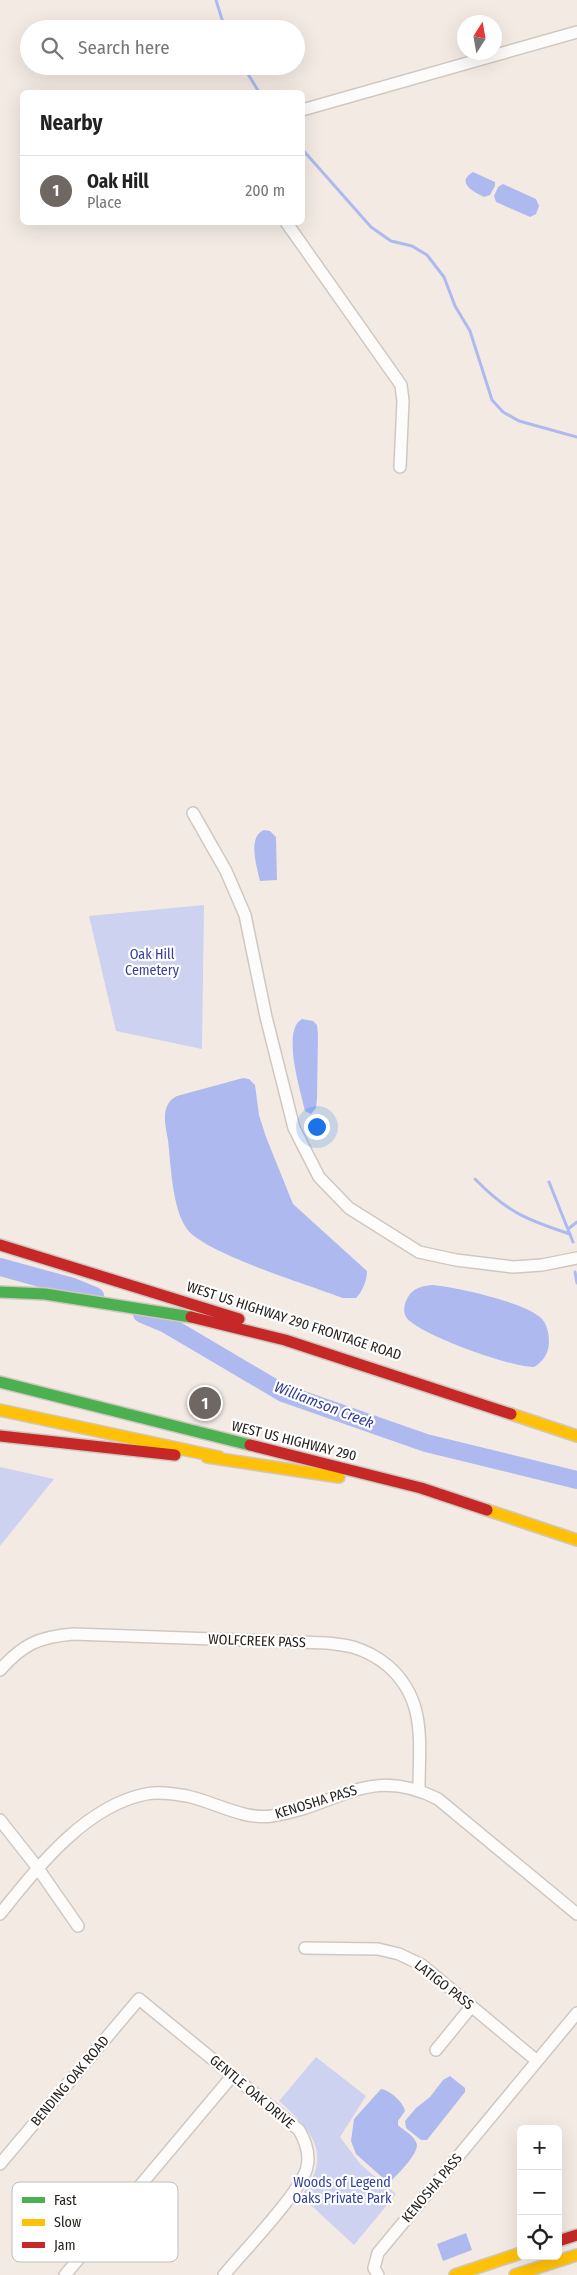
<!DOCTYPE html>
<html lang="en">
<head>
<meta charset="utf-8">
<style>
	:root { --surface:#fff; --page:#f2f2f2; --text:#222; --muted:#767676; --line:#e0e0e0; --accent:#6f6862 }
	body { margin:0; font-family:"Fira Sans Condensed",sans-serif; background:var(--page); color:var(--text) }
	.controls { position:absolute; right:15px; bottom:15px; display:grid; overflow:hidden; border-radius:8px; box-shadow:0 5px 20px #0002 }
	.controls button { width:45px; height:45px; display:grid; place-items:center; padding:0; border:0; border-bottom:1px solid var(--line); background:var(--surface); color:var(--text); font:25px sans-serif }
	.compass { position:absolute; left:457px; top:15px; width:45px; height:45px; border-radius:50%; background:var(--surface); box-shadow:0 5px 20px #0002; rotate:11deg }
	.you { position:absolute; left:316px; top:1126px; width:18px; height:18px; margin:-12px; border:4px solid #fff; border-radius:50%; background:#1a73e8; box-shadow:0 0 0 8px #1a73e833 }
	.badge { display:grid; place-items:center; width:32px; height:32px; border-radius:50%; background:var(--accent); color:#fff; font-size:16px; font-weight:700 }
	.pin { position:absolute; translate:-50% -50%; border:2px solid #fff; box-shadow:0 1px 5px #0006 }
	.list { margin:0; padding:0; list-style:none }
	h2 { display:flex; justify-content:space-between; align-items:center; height:65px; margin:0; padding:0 20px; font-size:21px }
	h2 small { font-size:16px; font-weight:400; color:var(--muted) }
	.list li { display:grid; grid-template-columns:32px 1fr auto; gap:15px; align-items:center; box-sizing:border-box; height:70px; padding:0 20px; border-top:1px solid var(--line) }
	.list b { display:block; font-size:19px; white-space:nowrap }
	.list p { margin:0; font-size:16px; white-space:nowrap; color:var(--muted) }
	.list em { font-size:16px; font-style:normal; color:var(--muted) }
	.icon { flex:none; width:28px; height:28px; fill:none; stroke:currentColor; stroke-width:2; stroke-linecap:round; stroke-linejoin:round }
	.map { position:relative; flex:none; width:577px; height:2275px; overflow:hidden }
	.search { position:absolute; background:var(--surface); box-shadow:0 5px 20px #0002; left:20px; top:20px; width:285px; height:55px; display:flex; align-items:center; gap:12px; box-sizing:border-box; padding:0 18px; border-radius:28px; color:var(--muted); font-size:19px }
	.panel { position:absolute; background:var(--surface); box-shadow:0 5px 20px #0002; left:20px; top:90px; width:285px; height:135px; border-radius:8px }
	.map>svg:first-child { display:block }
	.green { fill:#ccd2ef }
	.water { fill:#aebaef }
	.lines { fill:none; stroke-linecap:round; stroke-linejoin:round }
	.stream { stroke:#aebaef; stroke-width:3 }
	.river { stroke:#aebaef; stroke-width:18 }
	.street-casing { stroke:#cfc8c2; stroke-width:14 }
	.fast-casing { stroke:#cfc8c2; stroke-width:14 }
	.slow-casing { stroke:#cfc8c2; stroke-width:14 }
	.jam-casing { stroke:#cfc8c2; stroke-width:14 }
	.street { stroke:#fdfcfb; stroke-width:11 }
	.fast { stroke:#4caf50; stroke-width:11 }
	.slow { stroke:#ffc107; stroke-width:11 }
	.jam { stroke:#c62828; stroke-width:11 }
	.labels { text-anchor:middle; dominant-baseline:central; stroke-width:4.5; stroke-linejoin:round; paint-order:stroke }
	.park-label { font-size:14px; fill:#35429d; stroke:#fff }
	.street-label { font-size:14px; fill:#28221d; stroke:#fff }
	.water-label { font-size:15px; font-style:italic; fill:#2f3a94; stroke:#fff }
	.key { fill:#fff; stroke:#bebdbb; stroke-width:1 }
	.key-label { font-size:14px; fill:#28221d }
</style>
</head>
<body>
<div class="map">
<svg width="577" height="2275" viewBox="0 0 577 2275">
	<rect width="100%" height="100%" fill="#f3ebe3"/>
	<path class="green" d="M 204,905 L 202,1049 L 116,1031 L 89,916 Z
		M 0,1467 L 54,1479 L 0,1546 Z
		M 316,2057 L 366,2096 L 340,2137 L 361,2165 L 396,2194 L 354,2245 L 301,2196 C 334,2155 312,2130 279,2101 Z"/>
	<path class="water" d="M 473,172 L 495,182 L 495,186 L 490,195 L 484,197 C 474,192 455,183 473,172 Z
		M 503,184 L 536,199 L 539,206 L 536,214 L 530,217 L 496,202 L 494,196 L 498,187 Z
		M 264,830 L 270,831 L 276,837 L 277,880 L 260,881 L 259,877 C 256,864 248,836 264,830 Z
		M 302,1019 L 313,1021 L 317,1025 L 318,1035 L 317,1099 L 316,1108 L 311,1114 L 305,1111 C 301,1092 281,1030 302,1019 Z
		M 243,1078 L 249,1079 L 255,1085 L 259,1115 L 266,1137 L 293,1204 L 367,1271 C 367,1281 362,1292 356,1298 L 343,1298 C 311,1286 204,1253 187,1229 C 172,1208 171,1166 168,1140 C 165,1125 160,1104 177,1096 Z
		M 432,1285 C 456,1287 523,1302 540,1317 C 547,1323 549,1333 549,1342 C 549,1353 543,1362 534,1367 C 513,1368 417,1334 406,1317 C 403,1312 404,1304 407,1299 C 412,1288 422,1286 432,1285 Z
		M 450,2076 L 465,2088 L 465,2092 L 427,2140 L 421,2140 L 406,2128 L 405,2121 L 416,2108 L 430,2097 L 443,2080 Z
		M 381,2089 C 390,2090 404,2103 405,2111 L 398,2121 L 398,2125 C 403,2130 413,2135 416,2142 C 422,2151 397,2175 391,2181 L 383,2178 L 356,2154 L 351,2141 L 354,2119 Z
		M 466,2233 L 472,2250 L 443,2261 L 437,2244 Z"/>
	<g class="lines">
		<path class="stream" d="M 216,0 L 225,29
			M 243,66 L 259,92
			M 302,149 L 371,227 L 391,241 L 412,246 L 427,255 L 444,277 L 455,306 L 470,331 L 492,400 L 503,412 L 519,421 L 577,437
			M 475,1179 C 507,1212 527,1220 570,1234
			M 549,1182 L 573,1242
			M 568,1229 L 577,1222
			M 575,1272 L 577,1283"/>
		<path class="river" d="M 0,1267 L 73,1287 L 95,1296
			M 142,1314 L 166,1324 L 283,1393 L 426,1443 L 577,1480"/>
		<g class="street-casing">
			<path id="street" d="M 302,110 L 577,32
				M 286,222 L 401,385 L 403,401 L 400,467
				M 193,813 L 226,871 L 245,915 L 266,1017 L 294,1128 L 319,1177 L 349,1208 L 419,1252 L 456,1260 L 513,1267 L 542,1265 L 577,1258
				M 0,1670 C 23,1644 39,1637 73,1634 L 327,1643 C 336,1644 345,1645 353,1647 C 366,1651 377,1657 387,1665 C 427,1699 419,1742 419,1789
				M 0,1820 L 37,1867 L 78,1926
				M 0,1914 C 37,1868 85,1806 146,1794 C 160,1791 174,1794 187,1796 C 215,1802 243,1820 272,1816 C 339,1806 368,1764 438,1799 L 577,1914
				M 305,1948 L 378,1949 L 399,1954 L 422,1965 L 537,2061
				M 436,2050 L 471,2007
				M 0,2164 L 139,1999 L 299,2130 C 306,2142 310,2154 307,2167 C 302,2191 242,2253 224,2275
				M 65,2275 L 233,2075
				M 378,2275 L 374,2268 L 378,2253 L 577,2013"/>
		</g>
		<g class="fast-casing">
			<path id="fast" d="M 0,1292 L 45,1294 L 191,1317
				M 0,1382 L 250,1445"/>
		</g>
		<g class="slow-casing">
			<path id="slow" d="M 0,1410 L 219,1457
				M 511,1414 L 577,1436
				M 207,1457 L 339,1477
				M 487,1510 L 577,1540
				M 455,2275 L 521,2253
				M 515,2275 L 577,2255"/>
		</g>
		<g class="jam-casing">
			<path id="jam" d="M 0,1245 L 239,1319
				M 191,1317 L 285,1340 L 511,1414
				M 0,1436 L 175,1455
				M 250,1445 L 421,1488 L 487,1510
				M 558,2241 L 577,2235"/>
		</g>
		<use href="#street" class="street"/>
		<use href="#fast" class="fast"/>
		<use href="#slow" class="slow"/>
		<use href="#jam" class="jam"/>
	</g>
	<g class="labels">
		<g class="park-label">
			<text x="152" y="954">Oak Hill<tspan x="152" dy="16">Cemetery</tspan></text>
			<text x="342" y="2182">Woods of Legend<tspan x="342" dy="16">Oaks Private Park</tspan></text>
		</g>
		<g class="street-label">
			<text transform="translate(294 1321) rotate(18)">WEST US HIGHWAY 290 FRONTAGE ROAD</text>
			<text transform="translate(294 1441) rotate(14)">WEST US HIGHWAY 290</text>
			<text transform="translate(257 1641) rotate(2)">WOLFCREEK PASS</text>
			<text transform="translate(316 1802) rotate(-17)">KENOSHA PASS</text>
			<text transform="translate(444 1985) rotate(38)">LATIGO PASS</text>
			<text transform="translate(70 2081) rotate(-50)">BENDING OAK ROAD</text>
			<text transform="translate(252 2092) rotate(40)">GENTLE OAK DRIVE</text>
			<text transform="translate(432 2188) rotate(-50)">KENOSHA PASS</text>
		</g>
		<g class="water-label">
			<text transform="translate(324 1405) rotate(21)">Williamson Creek</text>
		</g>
	</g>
	<rect x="12" y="2182" width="166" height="80" rx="8" class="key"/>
	<rect x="22" y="2197" width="23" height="6" fill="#4caf50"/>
	<rect x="22" y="2219" width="23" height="7" fill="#ffc107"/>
	<rect x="22" y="2242" width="23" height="6" fill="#c62828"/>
	<g class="key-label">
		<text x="54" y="2205">Fast</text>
		<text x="54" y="2227">Slow</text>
		<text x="54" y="2250">Jam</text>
	</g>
</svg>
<div class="controls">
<button>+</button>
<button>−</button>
<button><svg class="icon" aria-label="locate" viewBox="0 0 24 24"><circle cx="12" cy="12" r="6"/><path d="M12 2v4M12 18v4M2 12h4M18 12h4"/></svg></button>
</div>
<svg class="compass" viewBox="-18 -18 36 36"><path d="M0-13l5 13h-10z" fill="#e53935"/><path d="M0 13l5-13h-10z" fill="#767676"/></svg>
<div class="you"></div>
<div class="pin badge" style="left:205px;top:1403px">1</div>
<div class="search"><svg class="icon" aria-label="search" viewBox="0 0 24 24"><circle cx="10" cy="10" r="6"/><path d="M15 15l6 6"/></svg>Search here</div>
<section class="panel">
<h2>Nearby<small></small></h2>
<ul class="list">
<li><span class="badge">1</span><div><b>Oak Hill</b><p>Place</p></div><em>200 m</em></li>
</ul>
</section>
</div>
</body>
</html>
